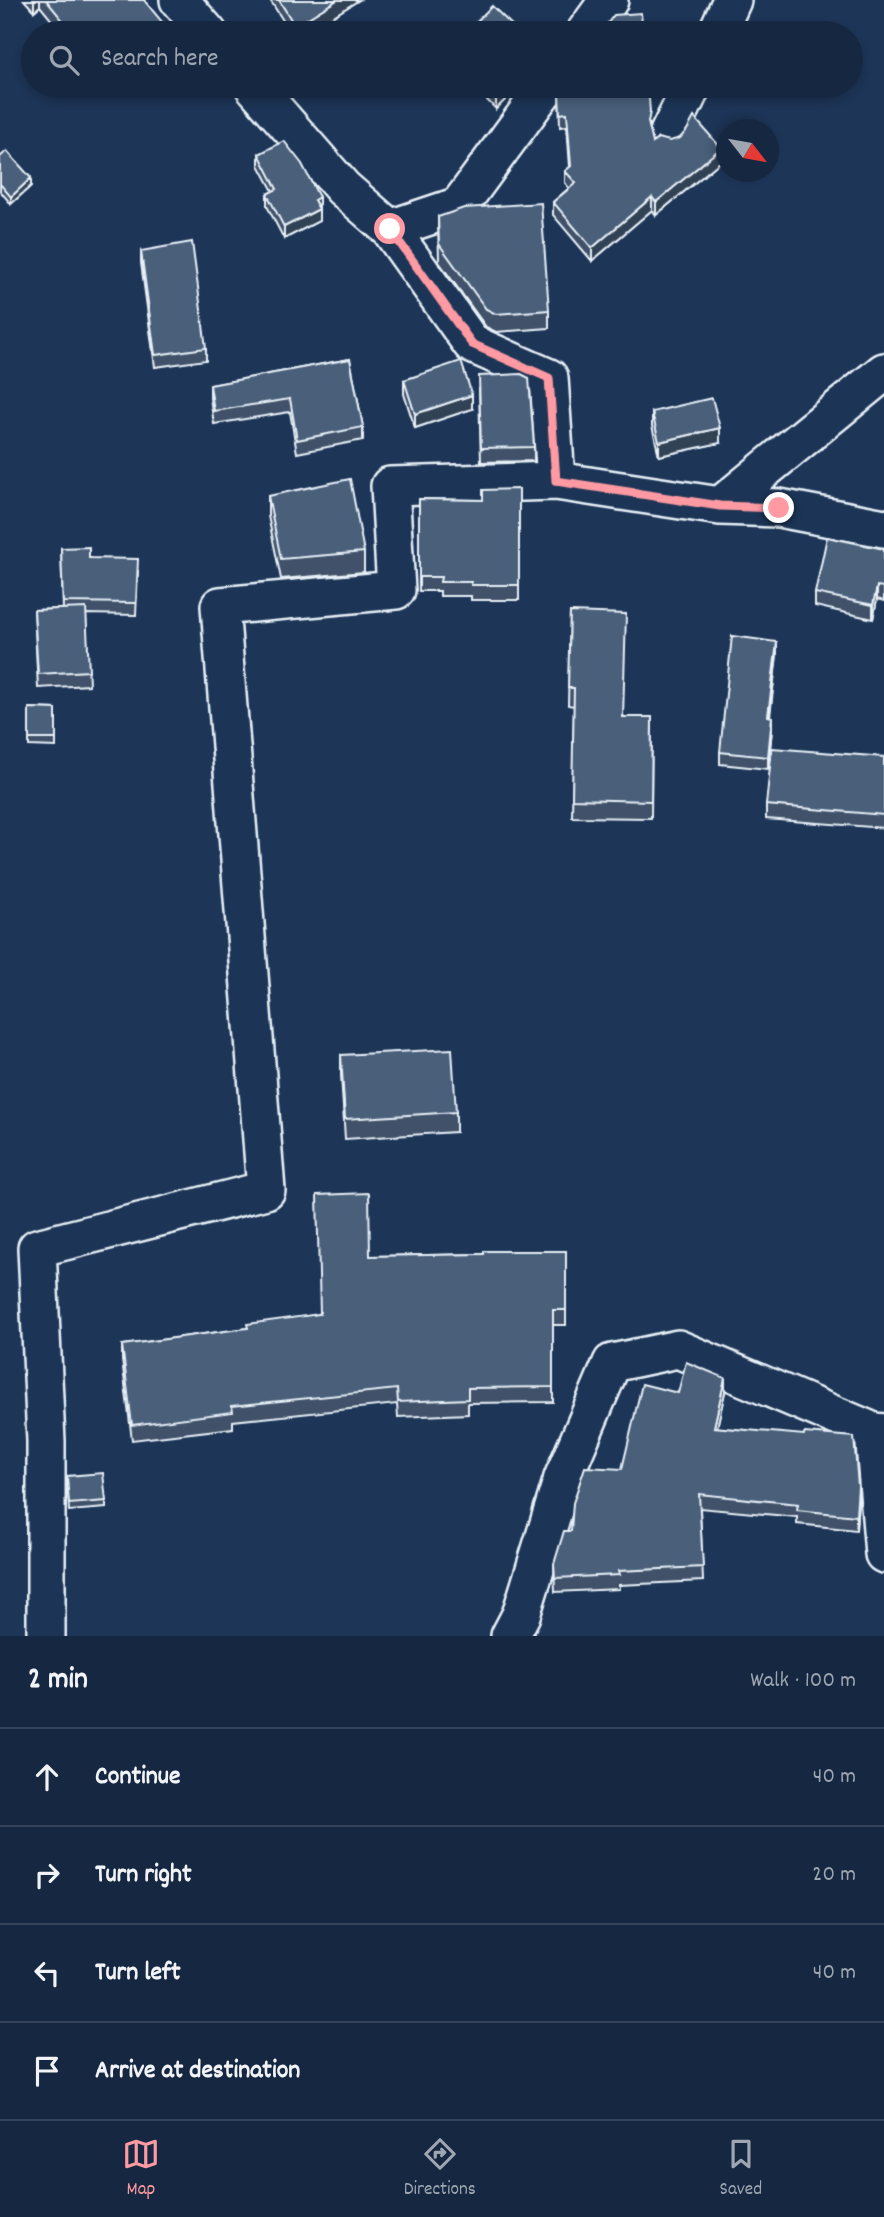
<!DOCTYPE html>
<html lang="en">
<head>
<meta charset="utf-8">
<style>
	:root { --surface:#162841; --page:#23344c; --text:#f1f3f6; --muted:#9ea6b1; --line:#35445a; --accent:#ff9aa2 }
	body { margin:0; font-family:Dekko,sans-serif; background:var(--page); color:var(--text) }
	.compass { position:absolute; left:716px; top:119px; width:63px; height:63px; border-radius:50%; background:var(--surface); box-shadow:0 4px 10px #0003; rotate:121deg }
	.stop { position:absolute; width:21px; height:21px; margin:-16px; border:5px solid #ff9aa2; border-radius:50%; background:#fff }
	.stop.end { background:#ff9aa2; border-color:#fff; box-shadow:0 2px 7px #0008 }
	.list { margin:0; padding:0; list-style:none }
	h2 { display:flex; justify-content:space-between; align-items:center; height:91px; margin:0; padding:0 28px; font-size:30px }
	h2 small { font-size:23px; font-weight:400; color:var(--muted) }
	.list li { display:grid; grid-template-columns:46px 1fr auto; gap:21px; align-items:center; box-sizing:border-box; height:98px; padding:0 28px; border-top:2px solid var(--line) }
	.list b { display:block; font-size:26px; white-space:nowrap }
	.list em { font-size:23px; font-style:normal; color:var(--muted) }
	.icon { flex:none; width:38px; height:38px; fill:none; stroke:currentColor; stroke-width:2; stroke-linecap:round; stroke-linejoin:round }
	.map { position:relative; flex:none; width:884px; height:1636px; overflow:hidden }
	.search { position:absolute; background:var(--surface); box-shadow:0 4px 10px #0003; left:21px; right:21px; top:21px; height:77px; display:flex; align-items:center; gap:18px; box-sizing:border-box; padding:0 24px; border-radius:38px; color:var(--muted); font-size:26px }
	.sheet { height:483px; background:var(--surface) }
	nav { display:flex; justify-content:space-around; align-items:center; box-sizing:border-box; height:98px; border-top:2px solid var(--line); background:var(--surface); font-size:19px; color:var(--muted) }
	nav a { display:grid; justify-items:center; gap:4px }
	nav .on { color:var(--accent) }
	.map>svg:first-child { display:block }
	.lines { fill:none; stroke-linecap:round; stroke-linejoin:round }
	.minor-casing { stroke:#e8f1f8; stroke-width:42 }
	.minor { stroke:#1d3557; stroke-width:37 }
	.wall { fill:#3f5169; stroke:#e8f1f8; stroke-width:2 }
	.shaded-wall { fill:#334255; stroke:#e8f1f8; stroke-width:2 }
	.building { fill:#495e7a; stroke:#e8f1f8; stroke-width:2 }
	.route { stroke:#ff9aa2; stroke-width:9 }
</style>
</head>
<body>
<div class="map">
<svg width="884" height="1636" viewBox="0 0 884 1636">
	<rect width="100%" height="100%" fill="#1d3557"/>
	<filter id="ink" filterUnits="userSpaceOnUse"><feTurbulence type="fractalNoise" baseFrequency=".0143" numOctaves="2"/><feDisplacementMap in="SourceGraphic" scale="14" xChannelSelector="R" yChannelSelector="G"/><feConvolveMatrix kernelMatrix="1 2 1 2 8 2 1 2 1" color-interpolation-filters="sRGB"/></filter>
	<g filter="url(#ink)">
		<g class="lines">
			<g class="minor-casing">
				<path id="minor" d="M 179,0 L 208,33
					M 585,33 L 609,0
					M 717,33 L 732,0
					M 254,86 L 343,188 L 390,229 L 472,344 L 549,378 L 556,481
					M 669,133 L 692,86
					M 390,229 L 459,206 L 547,86
					M 720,506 L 884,372
					M 874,1432 L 884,1554
					M 46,1636 L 46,1441 L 37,1248 L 266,1190 L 220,606 L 396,590 L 390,486 L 556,481 L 720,506 L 779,508 L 884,528
					M 510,1636 L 521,1615 L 563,1478 L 612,1363 L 678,1349 L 874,1432 L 884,1433"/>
			</g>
			<use href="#minor" class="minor"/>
		</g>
		<path class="wall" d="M 24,0 L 144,0 L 163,33 L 62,33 L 40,6 L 34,11 Z
			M 270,0 L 359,0 L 306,33 L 291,33 Z
			M 473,86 L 519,86 L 496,109 Z
			M 559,93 L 650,124 L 649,128 L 653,143 L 721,161 L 656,215 L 652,210 L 592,261 L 553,215 L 553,202 L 569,188 L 565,183 L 565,171 L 570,167 L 567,126 L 560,127 Z
			M 259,154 L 319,208 L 319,221 L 284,239 L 267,206 L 267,194 L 273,191 L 259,165 Z
			M 0,157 L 31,186 L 11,204 L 0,191 Z
			M 438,217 L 549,310 L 549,328 L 496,332 L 486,327 L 439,262 Z
			M 141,251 L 206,348 L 206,360 L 155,367 L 141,263 Z
			M 350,359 L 363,427 L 363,440 L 297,453 L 290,412 L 214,424 L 210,398 L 210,385 Z
			M 404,380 L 472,409 L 415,428 L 404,394 Z
			M 479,390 L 534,447 L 534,461 L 481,462 Z
			M 652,412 L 720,443 L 659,456 L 652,426 Z
			M 519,489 L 519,600 L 471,600 L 471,596 L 440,596 L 440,591 L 419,591 L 419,499 L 483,500 Z
			M 268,496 L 364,552 L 364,572 L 281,579 L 268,516 Z
			M 61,548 L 89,558 L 138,571 L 136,615 L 86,614 L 89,685 L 38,688 L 34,610 L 63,609 Z
			M 884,549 L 884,601 L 877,599 L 873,619 L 815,606 L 815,593 Z
			M 570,612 L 624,717 L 652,717 L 651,818 L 572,817 L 574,706 L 568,705 Z
			M 777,654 L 770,717 L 772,729 L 768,769 L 720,764 L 720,752 Z
			M 29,708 L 56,709 L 56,747 L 29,746 Z
			M 884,757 L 884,828 L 766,819 L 766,805 Z
			M 341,1055 L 456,1112 L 456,1132 L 345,1139 L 341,1075 Z
			M 566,1251 L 566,1325 L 553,1325 L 553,1402 L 468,1403 L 468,1414 L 398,1417 L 397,1404 L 233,1421 L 233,1428 L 132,1440 L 122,1360 L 122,1345 L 247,1328 L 319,1314 L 370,1256 L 484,1254 Z
			M 725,1392 L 717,1427 L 858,1500 L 856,1530 L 797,1524 L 797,1517 L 700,1508 L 703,1581 L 619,1585 L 619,1589 L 555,1592 L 554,1564 L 571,1531 L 622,1469 L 678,1393 Z
			M 67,1476 L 106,1501 L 106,1508 L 69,1511 Z"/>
		<path class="shaded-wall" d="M 34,0 L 40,0 L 40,6 L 34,11 Z
			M 337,0 L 359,0 L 306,33 L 295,33 L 295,26 Z
			M 163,23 L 163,33 L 150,33 Z
			M 506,86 L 519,86 L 496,109 L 496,95 Z
			M 721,148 L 721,161 L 656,215 L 656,202 Z
			M 31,178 L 31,186 L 11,204 L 11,197 Z
			M 319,197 L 319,208 L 314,200 Z
			M 652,197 L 652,210 L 592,261 L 592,248 Z
			M 319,209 L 319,221 L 284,239 L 284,227 Z
			M 472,395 L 472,409 L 415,428 L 415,414 Z
			M 720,428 L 720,443 L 659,456 L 659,442 Z
			M 877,586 L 877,599 L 873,619 L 873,605 Z
			M 777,642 L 777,654 L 768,729 L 768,716 Z
			M 772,717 L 772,729 L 768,769 L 768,757 Z
			M 725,1378 L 725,1392 L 714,1441 L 714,1427 Z
			M 858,1486 L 858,1500 L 856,1530 L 856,1516 Z"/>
		<path class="building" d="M 46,0 L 144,0 L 163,23 L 150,33 L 73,33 Z
			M 279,0 L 337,0 L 295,26 Z
			M 492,6 L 520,33 L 465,33 Z
			M 641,13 L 643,33 L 600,33 L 614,15 Z
			M 487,86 L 506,86 L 496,95 Z
			M 562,86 L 648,86 L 650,112 L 648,122 L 653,143 L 658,138 L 670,141 L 680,138 L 687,130 L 694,117 L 721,148 L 656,202 L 652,197 L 592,248 L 553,202 L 576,183 L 565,171 L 571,166 L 567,113 L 560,114 L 559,93 Z
			M 284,141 L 302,164 L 319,197 L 314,200 L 319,209 L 284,227 L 267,194 L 277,189 L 259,154 Z
			M 7,151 L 31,178 L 11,197 L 0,184 L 0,157 Z
			M 541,203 L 549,310 L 496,314 L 486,309 L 439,244 L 438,217 L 464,208 Z
			M 192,242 L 206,348 L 155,355 L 141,251 Z
			M 350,359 L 363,427 L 297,440 L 290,399 L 214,411 L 210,385 Z
			M 461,361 L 472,395 L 415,414 L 404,380 Z
			M 521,374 L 529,378 L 534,447 L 481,448 L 479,376 Z
			M 712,398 L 720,428 L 659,442 L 652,412 Z
			M 350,479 L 364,552 L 281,559 L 268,496 Z
			M 519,489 L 519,585 L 471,585 L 471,582 L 440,582 L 441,577 L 419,577 L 419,499 L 483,500 L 483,490 Z
			M 827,537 L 884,549 L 884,587 L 877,586 L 873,605 L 815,593 Z
			M 89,547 L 89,558 L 138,559 L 136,603 L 63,602 L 61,548 Z
			M 86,608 L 89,671 L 38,674 L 34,610 Z
			M 570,612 L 626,614 L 623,717 L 652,717 L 651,801 L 572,799 L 574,688 L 568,688 Z
			M 732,636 L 777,642 L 768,716 L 772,717 L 768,757 L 720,752 Z
			M 29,708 L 56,709 L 56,739 L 29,739 Z
			M 772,748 L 884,757 L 884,815 L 766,805 Z
			M 452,1049 L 456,1112 L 345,1119 L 341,1055 Z
			M 369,1193 L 370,1256 L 484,1254 L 484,1251 L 566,1251 L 566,1310 L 553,1310 L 553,1387 L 468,1388 L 468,1399 L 398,1402 L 397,1389 L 232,1406 L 233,1412 L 132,1425 L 122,1345 L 248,1328 L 247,1324 L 320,1314 L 317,1195 Z
			M 686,1362 L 725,1378 L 714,1427 L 804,1435 L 805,1433 L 854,1437 L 858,1486 L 856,1516 L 797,1510 L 798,1504 L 699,1494 L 703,1567 L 618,1571 L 619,1575 L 555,1578 L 554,1564 L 564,1531 L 571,1531 L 573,1503 L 585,1467 L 622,1469 L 642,1384 L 678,1393 Z
			M 103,1473 L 106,1501 L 69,1504 L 67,1476 Z"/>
	</g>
	<g class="lines" filter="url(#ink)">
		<path class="route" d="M 390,229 L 472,344 L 549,378 L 556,481 L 720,506 L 779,508"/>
	</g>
</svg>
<svg class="compass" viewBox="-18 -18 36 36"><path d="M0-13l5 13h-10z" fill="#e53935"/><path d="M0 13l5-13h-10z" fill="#9ea6b1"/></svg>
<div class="stop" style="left:390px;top:229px"></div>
<div class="stop end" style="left:779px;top:508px"></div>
<div class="search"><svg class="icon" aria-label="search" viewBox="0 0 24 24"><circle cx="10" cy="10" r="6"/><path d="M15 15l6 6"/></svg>Search here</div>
</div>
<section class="sheet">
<h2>2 min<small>Walk · 100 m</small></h2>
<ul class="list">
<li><svg class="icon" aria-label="ahead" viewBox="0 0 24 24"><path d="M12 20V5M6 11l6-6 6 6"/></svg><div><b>Continue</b></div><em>40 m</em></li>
<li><svg class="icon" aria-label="right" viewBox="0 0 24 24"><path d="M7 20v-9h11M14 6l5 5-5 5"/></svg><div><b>Turn right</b></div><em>20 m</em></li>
<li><svg class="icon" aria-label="left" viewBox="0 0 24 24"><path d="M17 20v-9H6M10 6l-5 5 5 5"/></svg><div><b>Turn left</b></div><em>40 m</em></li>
<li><svg class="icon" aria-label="arrive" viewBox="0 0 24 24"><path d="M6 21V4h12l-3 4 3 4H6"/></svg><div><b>Arrive at destination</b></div></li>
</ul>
</section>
<nav>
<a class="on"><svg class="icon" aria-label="map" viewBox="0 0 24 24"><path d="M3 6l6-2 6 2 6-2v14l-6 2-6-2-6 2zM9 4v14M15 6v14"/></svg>Map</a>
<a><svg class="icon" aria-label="directions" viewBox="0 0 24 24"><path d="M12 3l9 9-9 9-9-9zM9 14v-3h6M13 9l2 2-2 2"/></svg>Directions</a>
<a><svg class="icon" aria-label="saved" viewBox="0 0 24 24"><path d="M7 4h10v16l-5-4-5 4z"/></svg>Saved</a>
</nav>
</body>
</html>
